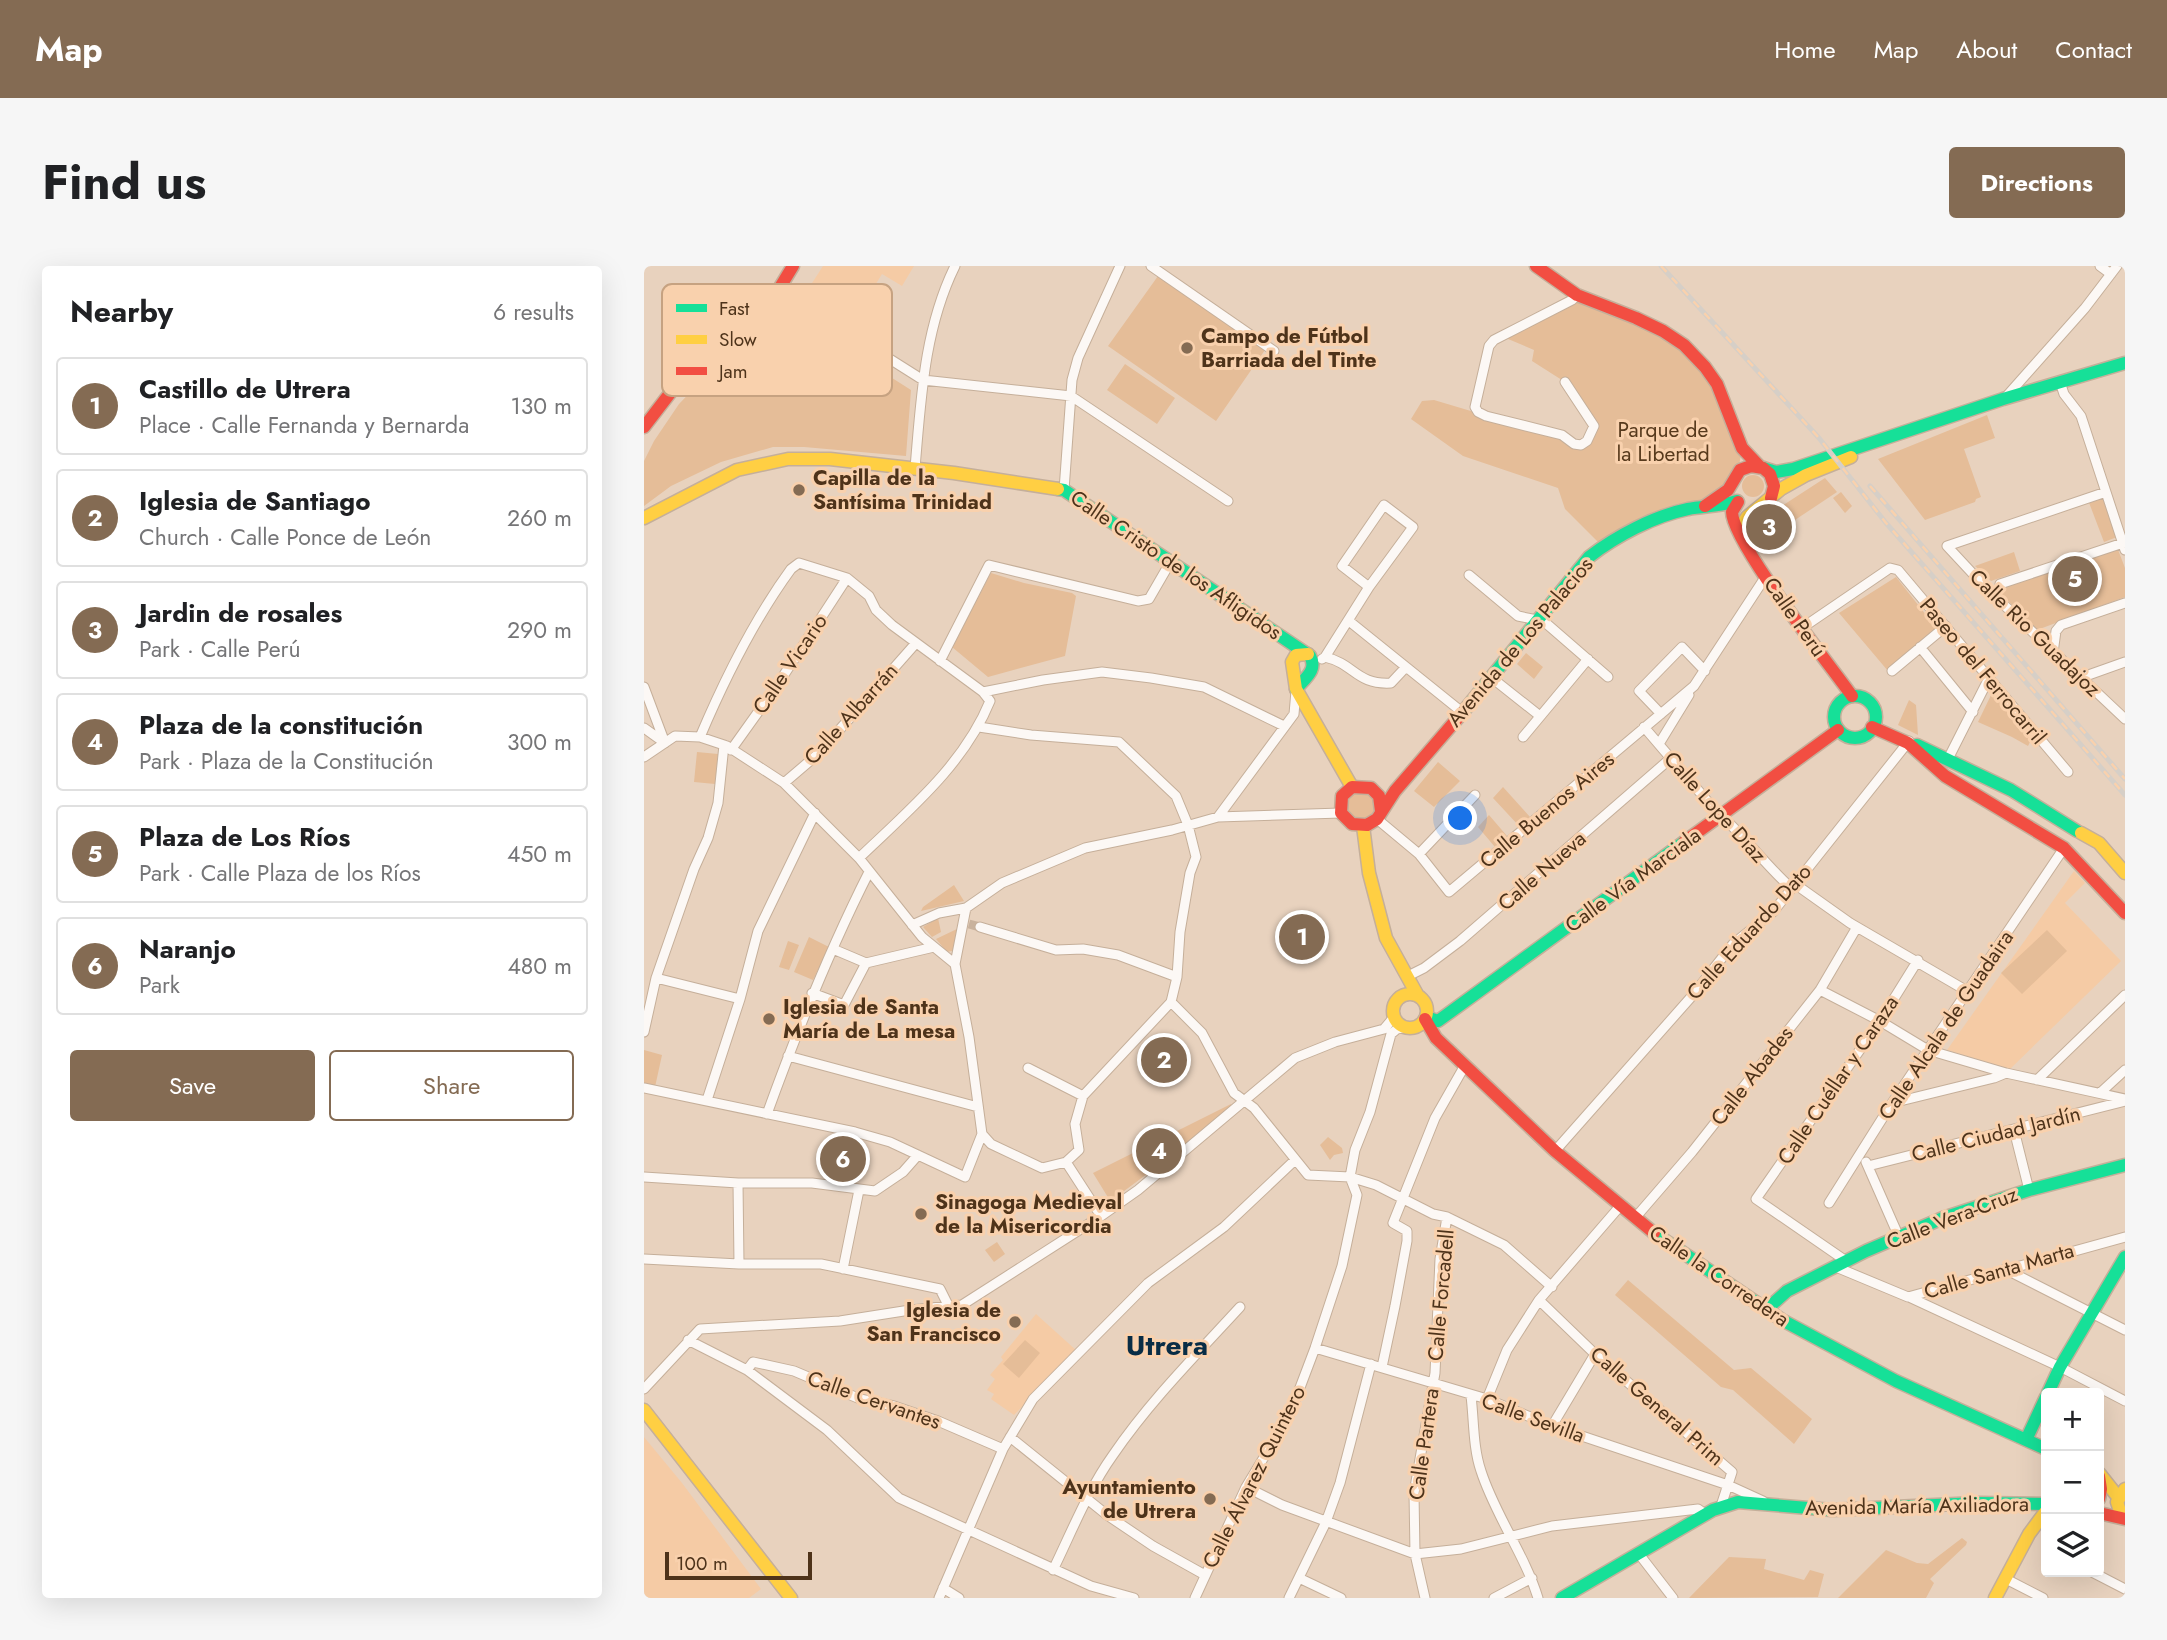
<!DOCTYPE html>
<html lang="en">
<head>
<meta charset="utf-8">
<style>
	:root { --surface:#fff; --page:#f6f6f6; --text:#202124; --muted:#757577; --line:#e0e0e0; --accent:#846b53 }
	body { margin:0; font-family:Jost,sans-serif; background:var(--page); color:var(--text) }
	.controls { position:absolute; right:21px; bottom:21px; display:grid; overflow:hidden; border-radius:7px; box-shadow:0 7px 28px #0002 }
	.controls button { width:63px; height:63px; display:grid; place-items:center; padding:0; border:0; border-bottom:2px solid var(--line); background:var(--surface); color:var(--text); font:35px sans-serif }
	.scale { position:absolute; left:21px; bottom:18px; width:147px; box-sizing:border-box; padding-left:7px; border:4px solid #4e331a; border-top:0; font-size:19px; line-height:24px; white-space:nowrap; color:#4e331a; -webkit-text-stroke:5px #f9d1ad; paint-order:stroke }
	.you { position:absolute; left:817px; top:553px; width:24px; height:24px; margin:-18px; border:5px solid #fff; border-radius:50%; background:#1a73e8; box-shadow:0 0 0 10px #1a73e833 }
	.badge { display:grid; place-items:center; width:46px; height:46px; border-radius:50%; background:var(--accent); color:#fff; font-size:23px; font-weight:700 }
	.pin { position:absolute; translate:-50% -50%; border:4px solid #fff; box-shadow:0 2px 7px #0006 }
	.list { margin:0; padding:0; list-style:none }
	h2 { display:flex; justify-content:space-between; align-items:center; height:91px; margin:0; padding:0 28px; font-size:30px }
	h2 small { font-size:23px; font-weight:400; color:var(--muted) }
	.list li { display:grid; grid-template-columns:46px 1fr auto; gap:21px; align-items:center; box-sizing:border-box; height:98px; margin:0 14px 14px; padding:0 14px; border:2px solid var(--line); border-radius:7px }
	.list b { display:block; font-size:26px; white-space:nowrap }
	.list p { margin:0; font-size:23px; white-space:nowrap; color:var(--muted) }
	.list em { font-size:23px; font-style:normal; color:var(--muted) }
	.actions { display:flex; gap:14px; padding:21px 28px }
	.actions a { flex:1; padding:16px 0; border:2px solid var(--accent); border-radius:7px; text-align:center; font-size:24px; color:var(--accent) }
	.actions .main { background:var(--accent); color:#fff }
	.icon { flex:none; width:38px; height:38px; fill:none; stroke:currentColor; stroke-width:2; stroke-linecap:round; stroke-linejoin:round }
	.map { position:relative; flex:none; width:1481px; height:1332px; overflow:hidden; border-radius:7px }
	header { display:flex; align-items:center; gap:42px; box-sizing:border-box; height:98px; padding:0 35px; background:var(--accent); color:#fff }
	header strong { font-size:33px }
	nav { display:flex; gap:38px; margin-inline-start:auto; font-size:24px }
	.intro { display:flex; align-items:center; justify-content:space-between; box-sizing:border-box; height:168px; padding:0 42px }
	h1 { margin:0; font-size:49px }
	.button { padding:18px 32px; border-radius:7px; background:var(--accent); color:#fff; font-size:24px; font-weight:700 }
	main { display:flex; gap:42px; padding:0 42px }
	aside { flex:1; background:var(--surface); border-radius:7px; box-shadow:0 7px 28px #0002 }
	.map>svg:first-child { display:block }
	.built { fill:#f5cba5 }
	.green { fill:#e5bd98 }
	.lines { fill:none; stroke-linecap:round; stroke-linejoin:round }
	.street-tunnel { stroke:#c9b29d; stroke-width:9; stroke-dasharray:9 4.5; stroke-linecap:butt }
	.street-casing { stroke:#c5af9a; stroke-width:11 }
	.fast-casing { stroke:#c5af9a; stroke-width:15 }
	.slow-casing { stroke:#c5af9a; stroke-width:15 }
	.jam-casing { stroke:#c5af9a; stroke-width:15 }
	.street { stroke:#fcf8f5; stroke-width:9 }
	.fast { stroke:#16e098; stroke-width:12 }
	.slow { stroke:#ffcf43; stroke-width:12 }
	.jam { stroke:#f24e42; stroke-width:12 }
	.rail-casing { stroke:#d6cfc7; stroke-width:5 }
	.rail { stroke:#f9d1ad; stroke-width:2.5; stroke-dasharray:8; stroke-linecap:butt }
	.poi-dot { fill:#846b53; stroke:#f9d1ad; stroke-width:2.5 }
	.labels { text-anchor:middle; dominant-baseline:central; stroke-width:6; stroke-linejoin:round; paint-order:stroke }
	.poi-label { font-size:21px; font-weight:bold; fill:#4e331a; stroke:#f9d1ad; text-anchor:start }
	.park-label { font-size:21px; fill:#573a1d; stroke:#f9d1ad }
	.street-label { font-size:21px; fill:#4e331a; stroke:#f9d1ad }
	.district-label { font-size:28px; font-weight:bold; fill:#092d46; stroke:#f9d1ad }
	.key { fill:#f9d1ad; stroke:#c6a281; stroke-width:2 }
	.key-label { font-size:19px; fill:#4e331a }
</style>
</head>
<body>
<header>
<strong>Map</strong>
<nav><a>Home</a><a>Map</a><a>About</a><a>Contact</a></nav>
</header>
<div class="intro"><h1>Find us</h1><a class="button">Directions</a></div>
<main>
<aside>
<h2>Nearby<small>6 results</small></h2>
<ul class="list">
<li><span class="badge">1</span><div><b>Castillo de Utrera</b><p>Place · Calle Fernanda y Bernarda</p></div><em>130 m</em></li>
<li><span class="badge">2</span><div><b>Iglesia de Santiago</b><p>Church · Calle Ponce de León</p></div><em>260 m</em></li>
<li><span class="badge">3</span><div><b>Jardin de rosales</b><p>Park · Calle Perú</p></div><em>290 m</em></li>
<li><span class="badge">4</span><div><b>Plaza de la constitución</b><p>Park · Plaza de la Constitución</p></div><em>300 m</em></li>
<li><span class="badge">5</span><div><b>Plaza de Los Ríos</b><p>Park · Calle Plaza de los Ríos</p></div><em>450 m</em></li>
<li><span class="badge">6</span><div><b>Naranjo</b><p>Park</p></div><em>480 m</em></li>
</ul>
<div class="actions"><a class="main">Save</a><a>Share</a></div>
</aside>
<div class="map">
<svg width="1481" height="1332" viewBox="0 0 1481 1332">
	<rect width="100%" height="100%" fill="#e8d2be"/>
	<path class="built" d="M 179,0 L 270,0 L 258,20 L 238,8 L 208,57 L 161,28 Z
		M 1430,605 L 1441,617 L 1421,637 L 1477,695 L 1366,803 L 1303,784 Z
		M 392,1048 L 433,1085 L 370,1149 L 347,1133 L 350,1128 L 343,1124 L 351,1113 L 346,1109 L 359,1094 L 357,1091 Z
		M 0,1171 L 38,1217 L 117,1323 L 105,1332 L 0,1332 Z"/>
	<path class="green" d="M 514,10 L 621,84 L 572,155 L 464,80 Z
		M 933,29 L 1019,65 L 1061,101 L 1098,182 L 1094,206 L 1081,226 L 958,280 L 921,243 L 914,222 L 819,190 L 767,153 L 778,135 L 790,134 L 937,178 L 950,160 L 921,116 L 888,95 L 890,84 L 857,70 Z
		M 149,49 L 267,124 L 262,190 L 160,181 L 129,181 L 77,196 L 27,220 L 0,240 L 0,195 L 10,175 L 35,138 L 60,112 L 118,60 L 134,51 Z
		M 481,98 L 531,132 L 513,158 L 463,124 Z
		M 1343,149 L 1351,172 L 1320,183 L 1337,231 L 1332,233 L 1331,236 L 1281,254 L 1234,193 Z
		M1098 220a11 11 0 1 1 22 0a11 11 0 1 1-22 0Z
		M 1181,212 L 1193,226 L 1112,280 L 1104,267 L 1110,258 Z
		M 1197,226 L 1208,240 L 1201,247 L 1189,232 Z
		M 1459,230 L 1473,271 L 1460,276 L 1444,234 Z
		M 1473,281 L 1481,302 L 1481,331 L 1393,364 L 1352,323 Z
		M 1370,286 L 1376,305 L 1347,315 L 1331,300 Z
		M 347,307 L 380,317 L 428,327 L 432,330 L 421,390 L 344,411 L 308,381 Z
		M 1252,311 L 1294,364 L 1244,405 L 1195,347 Z
		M 882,387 L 899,401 L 890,413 L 873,398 Z
		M 1348,427 L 1387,474 L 1384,480 L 1368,471 L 1334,456 Z
		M 1265,434 L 1272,439 L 1274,469 L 1254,459 Z
		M 53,486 L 74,488 L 71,518 L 50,516 Z
		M 794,496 L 816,515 L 790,541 L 770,525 Z
		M 859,521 L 886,551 L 875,560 L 849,532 Z
		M702 540a15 15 0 1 1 30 0a15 15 0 1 1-30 0Z
		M 845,549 L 863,570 L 851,581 L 834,561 Z
		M 310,619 L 320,635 L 277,645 L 279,641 Z
		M 294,652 L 297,666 L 288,671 L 279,661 Z
		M 315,662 L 312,684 L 303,686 L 292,673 Z
		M 1403,664 L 1423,685 L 1378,728 L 1357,707 Z
		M 165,671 L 185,681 L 169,714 L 150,706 Z
		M 144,675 L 155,679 L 145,704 L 135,701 Z
		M 0,784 L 18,789 L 11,821 L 0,819 Z
		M 587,838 L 589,844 L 468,934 L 465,933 L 449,907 Z
		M 684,871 L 698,882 L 699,887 L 690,889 L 686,894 L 676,879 Z
		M 353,976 L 361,988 L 350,996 L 341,984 Z
		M 984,1014 L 1090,1104 L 1107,1102 L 1168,1153 L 1150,1178 L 1089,1124 L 1077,1121 L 971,1029 Z
		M 381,1074 L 396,1087 L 375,1112 L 359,1098 Z
		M 1318,1272 L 1323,1276 L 1322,1279 L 1286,1313 L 1290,1317 L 1282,1332 L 1194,1332 L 1242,1284 L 1273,1297 L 1284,1298 Z
		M 1085,1291 L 1122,1293 L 1120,1303 L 1160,1314 L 1166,1304 L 1180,1308 L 1174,1331 L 1045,1332 Z"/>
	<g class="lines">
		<path class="street-tunnel" d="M 325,658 L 336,661"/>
		<g class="street-casing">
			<path id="street" d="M 507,0 L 630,85
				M 1456,0 L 1467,8
				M 135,23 L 279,114 L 427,130 L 584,235
				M 921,116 L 950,160 L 943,175 L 937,179 L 930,178 L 918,169 L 842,150 L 834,146 L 831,141 L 845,80 L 850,74 L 928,34 L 933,29
				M 1416,116 L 1420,128 L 1437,150 L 1481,284
				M 1361,132 L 1441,42 L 1473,0
				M 271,202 C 277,133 280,63 311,0
				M 420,224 L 428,114 L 434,92 L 476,0
				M 1462,226 L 1303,280 L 1343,323 L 1481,453
				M 825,309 L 874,350 L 893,354
				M 1356,318 L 1479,277
				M 896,352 L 964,411
				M 705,355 L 818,446
				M 1158,362 L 1246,302 L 1254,304 L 1424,506
				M 1276,381 L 1329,446
				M 1409,387 L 1412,365 L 1417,359 L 1481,337
				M 681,391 L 725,321 L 769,261 L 740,239 L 698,300 L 725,321
				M 678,393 L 681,391 C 711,398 712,419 747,417 L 762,401
				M 296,395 L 345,299 L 494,335 L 505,333 L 527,295
				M 1248,405 L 1302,360
				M 848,412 L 896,450
				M 1436,412 L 1481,396
				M 0,421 L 21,477
				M 339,426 L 399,414 L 458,406 L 507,412 L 560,421 L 640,460
				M 1017,448 L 995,425 L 1038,381 L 1061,405
				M 335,461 L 387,469 L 475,476 L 532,530 L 544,559 L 552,591 L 546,607 L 536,666 L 533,711 L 527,736 L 439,830 L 431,858 L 435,884 L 422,896 L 398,902 L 347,878 L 338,868
				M 1000,461 L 1071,544 C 1098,567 1119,596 1145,620 L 1151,618 L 1206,657 L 1323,725
				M 0,462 L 21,477
				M 56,471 C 81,412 109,355 147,303 L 155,297 L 203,312 L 225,330 L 232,344 L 248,359 L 339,426 L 346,435 C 320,499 264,545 215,592
				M 879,471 L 944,393
				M 1015,478 L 1045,429
				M 87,484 L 134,418 L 203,312
				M 0,491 L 31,470 L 56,471 L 83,480 L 140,517 L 215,592 L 278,671 L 311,698
				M 1304,493 L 1345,412
				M 140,517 L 174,488 L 272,377
				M 574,551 L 650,448 L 652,425
				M 733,553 L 775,588 L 805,626 L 1050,420 L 1122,310
				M 775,588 L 831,529
				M 268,659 L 295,647 L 322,642 L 358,617 L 441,582 L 528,564 L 574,551 L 697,547
				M 336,661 L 412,684 L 439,683 L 474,689 L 533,711
				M 189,683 L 222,697 L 290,681
				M 764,710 L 780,702 L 816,675 L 1027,492
				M 12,712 L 96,733
				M 1176,724 L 1236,755 L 1284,784 L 1362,807 L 1481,833
				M 168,727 L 200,739 L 222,697
				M 527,736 L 558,767 L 590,827 L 610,842 L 664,909 L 706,911 L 732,919 L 789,948 L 803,951 L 860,979 L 908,1021
				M 740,763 L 750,751
				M 0,766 L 12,712 L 50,603 L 64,572 L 74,537 L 80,479
				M 144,790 L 334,841
				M 384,802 L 439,830
				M 1393,814 L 1481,729
				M 0,822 L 211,866 L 246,876 L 321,911 L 338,868 L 325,771 L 311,698 L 322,642
				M 1456,827 L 1481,804
				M 63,834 L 96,733 L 114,665 L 171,547
				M 1248,837 L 1350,812 L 1362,807
				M 123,848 C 153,765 185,685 225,606
				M 1370,864 L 1385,924
				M 911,885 L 1048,730 L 1089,678 L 1129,646 L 1265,475
				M 422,896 L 457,950
				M 1222,896 L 1255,971
				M 1224,900 L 1481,835
				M 0,911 L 94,917 L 168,917 L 231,925 L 259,906 L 274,889
				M 94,917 L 95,998
				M 1185,937 L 1248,837 L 1420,582
				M 991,952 L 1048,886 L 1176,724 L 1213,661
				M 0,993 L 95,998 L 177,998 L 296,1023 L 304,1039
				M 1202,995 L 1112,933 L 1236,755 L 1274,694
				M 1192,1001 L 1264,1031 L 1481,971
				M 199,1003 L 215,924
				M 1361,1003 L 1481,1064
				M 1265,1031 L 1416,1101 L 1481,1135
				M 895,1034 L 951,1088 L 1088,1206 L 1077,1240
				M 44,1074 L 103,1104 L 183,1164 L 255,1232 L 447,1320 L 490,1332
				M 671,1082 L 843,1133 L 908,1160 L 1084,1219 L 1119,1235
				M 738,1101 L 751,1040 L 763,975 L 763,965 L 749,957 L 791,852 L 820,801
				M 103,1104 L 109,1096 L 150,1105 L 216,1133 L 250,1140 L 294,1155 L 359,1183
				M 0,1123 L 56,1063 L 196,1055 L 266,1044 L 318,1039 L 457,950 L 494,924 L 651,792 L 691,776 L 740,763
				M 827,1130 C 830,1154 829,1182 837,1205 C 851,1249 881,1289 894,1332
				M 843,1133 L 863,1084 L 895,1034 L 977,939
				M 908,1160 L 951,1088
				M 366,1171 L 463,1249 L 509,1280 L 561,1309
				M 602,1221 L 638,1239 L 771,1288 L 817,1283 L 908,1260 L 1054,1243 L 1061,1248
				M 995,1288 L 1029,1332
				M 409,1304 C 428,1265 444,1224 469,1189 C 506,1135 552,1089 596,1041
				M 1448,1306 L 1481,1323
				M 655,1312 L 697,1332
				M 1362,1313 L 1399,1332
				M 299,1322 L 315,1332
				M 295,1332 L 359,1183 L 389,1133 L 504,1017 L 580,961 L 651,894
				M 551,1332 L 602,1221 L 646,1148 L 671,1082 L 698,1000 L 713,929 L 706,911 L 711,884 L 726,846 L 747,768 L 753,763 L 762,761
				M 645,1332 L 682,1256 L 696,1217 L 727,1098
				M 781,1332 L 771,1288 L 770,1227 L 791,1107 L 796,993 L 803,951
				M 850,1332 L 888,1312"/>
		</g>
		<g class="fast-casing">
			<path id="fast" d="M 1119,202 L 1132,206 L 1149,203 L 1359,133 L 1481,97
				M 414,223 L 420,224 L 666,390 C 674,404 661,412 652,423
				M1190 451a21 21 0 1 1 42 0a21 21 0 1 1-42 0Z
				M 819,446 L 945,291 C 972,270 1010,250 1044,243 C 1061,240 1077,240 1093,235
				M 1273,479 L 1367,524 L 1433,565
				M 782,751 L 794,755 L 1040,576
				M 1010,967 L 1138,1054 L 1252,1115 L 1402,1183
				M 1123,1043 L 1143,1025 L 1222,985 L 1299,952 L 1385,924 L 1481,899
				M 1404,1127 L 1416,1101 L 1481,991
				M 1382,1174 L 1402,1131
				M 918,1332 L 1069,1244 L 1094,1236 L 1188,1244 L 1333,1237 L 1402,1238"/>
		</g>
		<g class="slow-casing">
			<path id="slow" d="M 0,252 L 93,204 L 144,193 L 186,193 L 310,207 L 414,223
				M 1097,270 L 1098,259 L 1103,251 L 1137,223 L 1162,209 L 1207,191
				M 664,388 L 652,389 L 648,396 L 652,423 L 708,521
				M 719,560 L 725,607 L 742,672 L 774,730
				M 1437,567 L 1455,577 L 1481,607
				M749 745a17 17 0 1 1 34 0a17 17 0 1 1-34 0Z
				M 0,1144 L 147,1332
				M 1455,1207 L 1474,1231
				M 1478,1251 L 1473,1236 L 1481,1223
				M 1351,1332 L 1385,1268 L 1402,1245"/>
		</g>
		<g class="jam-casing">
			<path id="jam" d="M 892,0 L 933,29 L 992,52 L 1019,65 L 1040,79 L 1061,101 L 1073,118 L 1098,182 L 1116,201
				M 0,161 L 30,122 L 135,23 L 149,0
				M 1094,236 L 1088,246 C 1088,276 1186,399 1208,430
				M 1061,240 L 1084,224 L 1096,204 L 1107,200 L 1119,202 L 1126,208 L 1130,220 L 1127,232
				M 1228,461 L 1264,477 L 1301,510 L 1420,582 L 1481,647
				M 737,545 L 735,530 L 727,522 L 708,521 L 698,530 L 697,547 L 708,558 L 723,559 L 733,553 L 751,525 L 819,446
				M 1040,576 L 1194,464
				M 781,753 L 792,772 L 911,885 L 1010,967
				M 1455,1210 L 1457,1223 L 1455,1233
				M 1455,1247 L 1481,1253"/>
		</g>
		<use href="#street" class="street"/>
		<use href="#fast" class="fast"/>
		<use href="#slow" class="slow"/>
		<use href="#jam" class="jam"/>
		<g class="rail-casing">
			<path id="rail" d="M 1017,0 L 1175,172 L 1242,257 L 1481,529
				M 1226,220 L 1481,513"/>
		</g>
		<use href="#rail" class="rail"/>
	</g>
	<g class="poi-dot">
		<circle cx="543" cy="82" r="7"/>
		<circle cx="155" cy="224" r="7"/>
		<circle cx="125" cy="753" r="7"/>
		<circle cx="277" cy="948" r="7"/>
		<circle cx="371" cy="1056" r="7"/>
		<circle cx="566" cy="1233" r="7"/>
	</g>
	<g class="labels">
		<g class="poi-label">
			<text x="557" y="70">Campo de Fútbol<tspan x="557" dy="24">Barriada del Tinte</tspan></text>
			<text x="169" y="212">Capilla de la<tspan x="169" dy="24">Santísima Trinidad</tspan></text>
			<text x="139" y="741">Iglesia de Santa<tspan x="139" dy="24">María de La mesa</tspan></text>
			<text x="291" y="936">Sinagoga Medieval<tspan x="291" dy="24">de la Misericordia</tspan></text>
			<text x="357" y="1044" text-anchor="end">Iglesia de<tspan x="357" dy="24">San Francisco</tspan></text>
			<text x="552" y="1221" text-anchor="end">Ayuntamiento<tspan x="552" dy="24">de Utrera</tspan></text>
		</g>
		<g class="park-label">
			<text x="1019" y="164">Parque de<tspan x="1019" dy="24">la Libertad</tspan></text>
		</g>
		<g class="street-label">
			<text transform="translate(532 299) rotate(34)">Calle Cristo de los Afligidos</text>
			<text transform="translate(1151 351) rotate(55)">Calle Perú</text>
			<text transform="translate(1391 367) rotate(44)">Calle Rio Guadajoz</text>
			<text transform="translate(876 376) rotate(-50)">Avenida de Los Palacios</text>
			<text transform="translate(146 398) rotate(-56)">Calle Vicario</text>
			<text transform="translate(1339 405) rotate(50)">Paseo del Ferrocarril</text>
			<text transform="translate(207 448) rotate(-48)">Calle Albarrán</text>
			<text transform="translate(1071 541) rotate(48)">Calle Lope Díaz</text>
			<text transform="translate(903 544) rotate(-40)">Calle Buenos Aires</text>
			<text transform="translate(898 605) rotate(-41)">Calle Nueva</text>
			<text transform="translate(989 614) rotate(-36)">Calle Vía Marciala</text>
			<text transform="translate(1105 666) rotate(-48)">Calle Eduardo Dato</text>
			<text transform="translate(1302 759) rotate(-56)">Calle Alcala de Guadaira</text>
			<text transform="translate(1108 810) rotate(-52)">Calle Abades</text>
			<text transform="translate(1194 814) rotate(-56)">Calle Cuéllar y Caraza</text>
			<text transform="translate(1352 868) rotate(-14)">Calle Ciudad Jardín</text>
			<text transform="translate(1308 952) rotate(-21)">Calle Vera-Cruz</text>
			<text transform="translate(1355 1005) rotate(-16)">Calle Santa Marta</text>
			<text transform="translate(1075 1010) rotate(34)">Calle la Corredera</text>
			<text transform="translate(797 1029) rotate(-85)">Calle Forcadell</text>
			<text transform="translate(230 1134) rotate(19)">Calle Cervantes</text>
			<text transform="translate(1013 1140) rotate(41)">Calle General Prim</text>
			<text transform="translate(889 1152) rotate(20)">Calle Sevilla</text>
			<text transform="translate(780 1178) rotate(-82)">Calle Partera</text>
			<text transform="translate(610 1211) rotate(-63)">Calle Álvarez Quintero</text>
			<text transform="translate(1273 1240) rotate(-1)">Avenida María Axiliadora</text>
		</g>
		<g class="district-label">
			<text x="523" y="1079">Utrera</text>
		</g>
	</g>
	<rect x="18" y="18" width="230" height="112" rx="10" class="key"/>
	<rect x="32" y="38" width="31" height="8" fill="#16e098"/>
	<rect x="32" y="69" width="31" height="9" fill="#ffcf43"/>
	<rect x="32" y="101" width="31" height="8" fill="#f24e42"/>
	<g class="key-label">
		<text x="75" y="49">Fast</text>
		<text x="75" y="80">Slow</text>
		<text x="75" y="112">Jam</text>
	</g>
</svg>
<div class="controls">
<button>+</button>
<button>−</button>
<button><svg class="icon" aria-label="layers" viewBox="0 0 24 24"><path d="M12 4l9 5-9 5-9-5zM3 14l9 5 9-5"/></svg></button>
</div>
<div class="scale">100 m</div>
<div class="you"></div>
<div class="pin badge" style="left:658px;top:671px">1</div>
<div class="pin badge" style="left:520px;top:794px">2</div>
<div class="pin badge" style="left:1125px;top:261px">3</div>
<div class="pin badge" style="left:515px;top:885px">4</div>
<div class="pin badge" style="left:1431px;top:313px">5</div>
<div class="pin badge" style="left:199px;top:893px">6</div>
</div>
</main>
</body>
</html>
